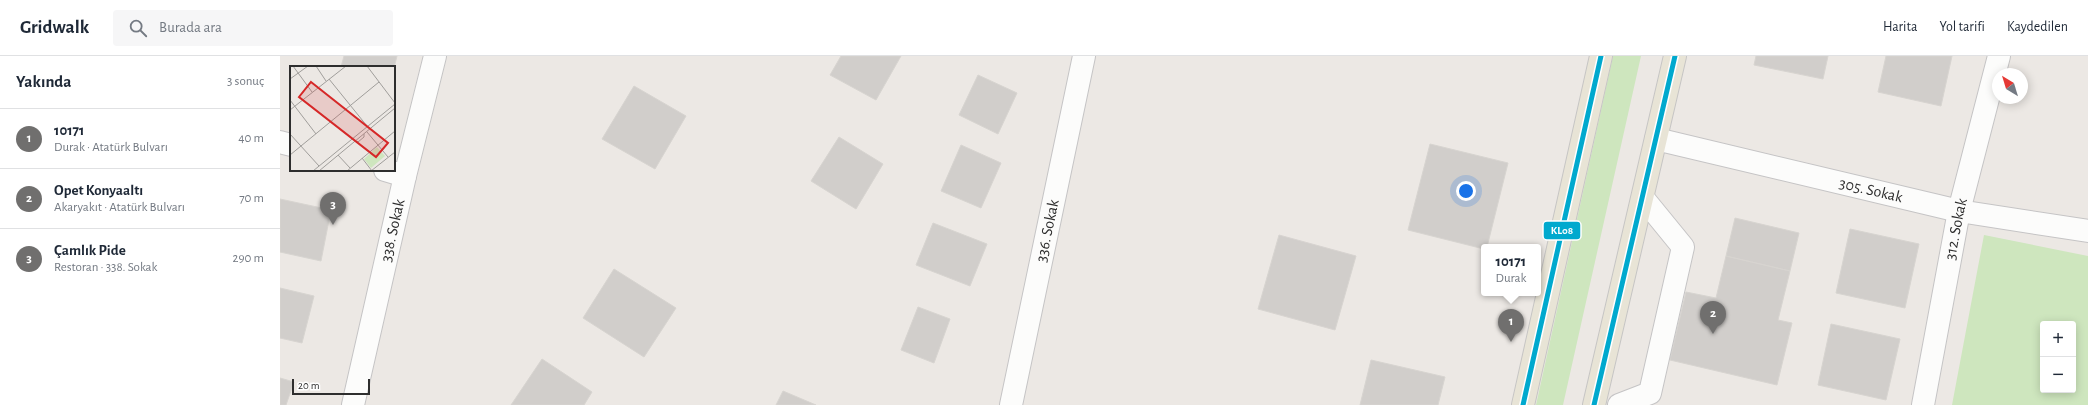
<!DOCTYPE html>
<html lang="tr">
<head>
<meta charset="utf-8">
<style>
	:root { --surface:#fff; --page:#f6f6f7; --text:#1f2937; --muted:#747a83; --line:#e0e1e3; --accent:#706f6e }
	body { margin:0; font-family:"Alegreya Sans",sans-serif; background:var(--page); color:var(--text) }
	.controls { position:absolute; right:12px; bottom:12px; display:grid; overflow:hidden; border-radius:4px; box-shadow:0 2px 10px #0003 }
	.controls button { width:36px; height:36px; display:grid; place-items:center; padding:0; border:0; border-bottom:1px solid var(--line); background:var(--surface); color:var(--text); font:20px sans-serif }
	.compass { position:absolute; left:1712px; top:12px; width:36px; height:36px; border-radius:50%; background:var(--surface); box-shadow:0 2px 10px #0003; rotate:322deg }
	.scale { position:absolute; left:12px; bottom:10px; width:78px; box-sizing:border-box; padding-left:4px; border:2px solid #2e2e2e; border-top:0; font-size:11px; line-height:14px; white-space:nowrap; color:#2e2e2e; -webkit-text-stroke:3px #fff; paint-order:stroke }
	.you { position:absolute; left:1186px; top:135px; width:14px; height:14px; margin:-10px; border:3px solid #fff; border-radius:50%; background:#1a73e8; box-shadow:0 0 0 6px #1a73e833 }
	.badge { display:grid; place-items:center; width:26px; height:26px; border-radius:50%; background:var(--accent); color:#fff; font-size:13px; font-weight:700 }
	.pin { position:absolute; translate:-50% -33px; filter:drop-shadow(0 1px 2px #0008) }
	.pin::after { content:''; position:absolute; top:21px; width:14px; height:12px; background:inherit; clip-path:polygon(0 0,100% 0,50% 100%) }
	.popup { position:absolute; left:1201px; top:188px; width:60px; height:52px; box-sizing:border-box; display:grid; place-content:center; border-radius:4px; background:var(--surface); filter:drop-shadow(0 1px 3px #0005); font-size:13px; white-space:nowrap; color:var(--muted) }
	.popup b { font-size:15px; color:var(--text) }
	.popup::after { content:''; position:absolute; left:50%; top:100%; margin-left:-8px; border:8px solid transparent; border-top-color:var(--surface) }
	.list { margin:0; padding:0; list-style:none }
	h2 { display:flex; justify-content:space-between; align-items:center; height:52px; margin:0; padding:0 16px; font-size:17px }
	h2 small { font-size:13px; font-weight:400; color:var(--muted) }
	.list li { display:grid; grid-template-columns:26px 1fr auto; gap:12px; align-items:center; box-sizing:border-box; height:60px; padding:0 16px; border-top:1px solid var(--line) }
	.list b { display:block; font-size:15px; white-space:nowrap }
	.list p { margin:0; font-size:13px; white-space:nowrap; color:var(--muted) }
	.list em { font-size:13px; font-style:normal; color:var(--muted) }
	.icon { flex:none; width:22px; height:22px; fill:none; stroke:currentColor; stroke-width:2; stroke-linecap:round; stroke-linejoin:round }
	.map { position:relative; flex:none; width:1808px; height:349px; overflow:hidden }
	header { display:flex; align-items:center; gap:24px; box-sizing:border-box; height:56px; padding:0 20px; background:var(--surface); border-bottom:1px solid var(--line) }
	header strong { font-size:19px }
	nav { display:flex; gap:22px; margin-inline-start:auto; font-size:14px }
	.search { width:280px; height:36px; background:var(--page); display:flex; align-items:center; gap:10px; box-sizing:border-box; padding:0 14px; border-radius:4px; color:var(--muted); font-size:15px }
	main { display:flex }
	aside { flex:1; background:var(--surface) }
	.map>svg:first-child { display:block }
	.green { fill:#cee6be; fill-rule:evenodd }
	.building { fill:#d1cecb; stroke:#d7d4d0 }
	.lines { fill:none; stroke-linecap:round; stroke-linejoin:round }
	.minor-casing { stroke:#c5c4c5; stroke-width:24 }
	.major-casing { stroke:#c6c5c4; stroke-width:24 }
	.minor { stroke:#fcfcfb; stroke-width:22 }
	.major { stroke:#e8e4d6; stroke-width:22 }
	.bus-1-casing { stroke:#fff; stroke-width:8 }
	.bus-1 { stroke:#00a9ce; stroke-width:5 }
	.labels { text-anchor:middle; dominant-baseline:central; stroke-width:3; stroke-linejoin:round; paint-order:stroke }
	.street-label { font-size:16px; fill:#2e2e2e; stroke:#fff }
	.inset-road { fill:none; stroke:#a09e9b; stroke-width:1 }
	.view { fill:#d62828; fill-opacity:0.15; stroke:#d62828; stroke-width:2 }
	.inset-edge { fill:none; stroke:#2e2e2e; stroke-width:2 }
	.line-badge { stroke:#fff; stroke-width:1.5 }
	.badge-label { font-size:11px; text-anchor:middle; font-weight:bold; fill:#fff }
</style>
</head>
<body>
<header>
<strong>Gridwalk</strong>
<div class="search"><svg class="icon" aria-label="search" viewBox="0 0 24 24"><circle cx="10" cy="10" r="6"/><path d="M15 15l6 6"/></svg>Burada ara</div>
<nav><a>Harita</a><a>Yol tarifi</a><a>Kaydedilen</a></nav>
</header>
<main>
<aside>
<h2>Yakında<small>3 sonuç</small></h2>
<ul class="list">
<li><span class="badge">1</span><div><b>10171</b><p>Durak · Atatürk Bulvarı</p></div><em>40 m</em></li>
<li><span class="badge">2</span><div><b>Opet Konyaaltı</b><p>Akaryakıt · Atatürk Bulvarı</p></div><em>70 m</em></li>
<li><span class="badge">3</span><div><b>Çamlık Pide</b><p>Restoran · 338. Sokak</p></div><em>290 m</em></li>
</ul>
</aside>
<div class="map">
<svg width="1808" height="349" viewBox="0 0 1808 349">
	<rect width="100%" height="100%" fill="#ece8e4"/>
	<path class="green" d="M 1333,0 L 1361,0 L 1283,349 L 1256,349 Z
		M 1704,179 L 1808,200 L 1808,349 L 1672,349 ZM 1763,268 L 1793,268 L 1793,334 L 1763,334 Z"/>
	<path class="building" d="M 64,0 L 117,0 L 114,12 L 61,11 Z
		M 561,0 L 621,0 L 596,44 L 550,19 Z
		M 1476,0 L 1548,0 L 1543,23 L 1474,9 Z
		M 1606,0 L 1672,0 L 1661,50 L 1598,36 Z
		M 698,19 L 737,37 L 718,78 L 679,59 Z
		M 354,30 L 406,60 L 375,113 L 322,83 Z
		M 559,81 L 603,108 L 576,153 L 531,125 Z
		M 1150,88 L 1228,107 L 1207,191 L 1204,191 L 1204,193 L 1128,174 Z
		M 681,89 L 721,107 L 701,152 L 661,135 Z
		M 0,143 L 51,154 L 41,205 L 0,196 Z
		M 1455,162 L 1519,177 L 1510,215 L 1446,200 Z
		M 653,167 L 707,188 L 690,230 L 636,209 Z
		M 1570,173 L 1639,188 L 1625,252 L 1556,237 Z
		M 999,179 L 1076,200 L 1055,274 L 978,253 Z
		M 1446,200 L 1510,215 L 1498,264 L 1512,267 L 1497,329 L 1390,304 L 1406,236 L 1436,242 Z
		M 334,213 L 396,252 L 364,301 L 303,262 Z
		M 0,232 L 34,240 L 22,287 L 0,282 Z
		M 638,251 L 670,263 L 654,307 L 621,294 Z
		M 1551,268 L 1620,283 L 1606,344 L 1538,329 Z
		M 262,303 L 312,336 L 304,349 L 231,349 Z
		M 1091,304 L 1165,321 L 1158,349 L 1080,349 Z
		M 0,322 L 14,326 L 6,349 L 0,349 Z
		M 503,335 L 536,349 L 496,349 Z"/>
	<g class="lines">
		<g class="minor-casing">
			<g id="minor">
				<path id="s1" d="M 1376,83 L 1679,155 L 1808,175"/>
				<path d="M 0,86 L 11,89"/>
				<path d="M 105,114 L 125,120"/>
				<path id="s2" d="M 73,349 L 125,120 L 155,0"/>
				<path id="s3" d="M 731,349 L 804,0"/>
				<path d="M 1339,349 L 1370,337 L 1403,191 L 1363,142"/>
				<path id="s4" d="M 1643,349 L 1679,155 L 1719,0"/>
			</g>
		</g>
		<g class="major-casing">
			<path id="major" d="M 1243,349 L 1321,0
				M 1314,349 L 1395,0"/>
		</g>
		<use href="#minor" class="minor"/>
		<use href="#major" class="major"/>
		<g class="bus-1-casing">
			<path id="bus-1" d="M 1243,349 L 1321,0
				M 1314,349 L 1395,0"/>
		</g>
		<use href="#bus-1" class="bus-1"/>
	</g>
	<g class="labels">
		<g class="street-label">
			<text stroke="none"><textPath href="#s1" startOffset="221">305. Sokak</textPath></text>
			<text stroke="none"><textPath href="#s4" startOffset="179">312. Sokak</textPath></text>
			<text stroke="none"><textPath href="#s2" startOffset="179">338. Sokak</textPath></text>
			<text stroke="none"><textPath href="#s3" startOffset="178">336. Sokak</textPath></text>
		</g>
	</g>
	<g transform="translate(10 10)">
		<rect width="105" height="105" fill="#ece8e4"/>
		<path d="M 87,81 L 95,90 L 81,102 L 74,93 Z" fill="#cee6be"/>
		<path class="inset-road" d="M 3,0 L 22,26M 26,0 L 36,15M 77,0 L 105,37M 0,13 L 18,0M 39,13 L 77,60M 0,34 L 26,68M 0,44 L 56,0M 77,66 L 98,91M 0,68 L 29,100M 65,75 L 68,76 L 74,71 L 74,68M 0,89 L 89,16M 48,89 L 60,102M 72,92 L 82,105M 23,105 L 105,38M 29,105 L 105,42M 57,105 L 105,65M 81,105 L 105,86"/>
		<path class="view" d="M 21,16 L 98,77 L 86,91 L 9,31 Z"/>
		<rect width="105" height="105" class="inset-edge"/>
	</g>
	<rect class="line-badge" x="1263" y="165" width="38" height="19" rx="4" fill="#00a9ce"/>
	<g class="badge-label">
		<text x="1282" y="178">KL08</text>
	</g>
</svg>
<div class="controls">
<button>+</button>
<button>−</button>
</div>
<svg class="compass" viewBox="-18 -18 36 36"><path d="M0-13l5 13h-10z" fill="#e53935"/><path d="M0 13l5-13h-10z" fill="#747a83"/></svg>
<div class="scale">20 m</div>
<div class="you"></div>
<div class="pin badge" style="left:1231px;top:286px">1</div>
<div class="popup"><b>10171</b>Durak</div>
<div class="pin badge" style="left:1433px;top:278px">2</div>
<div class="pin badge" style="left:53px;top:169px">3</div>
</div>
</main>
</body>
</html>
